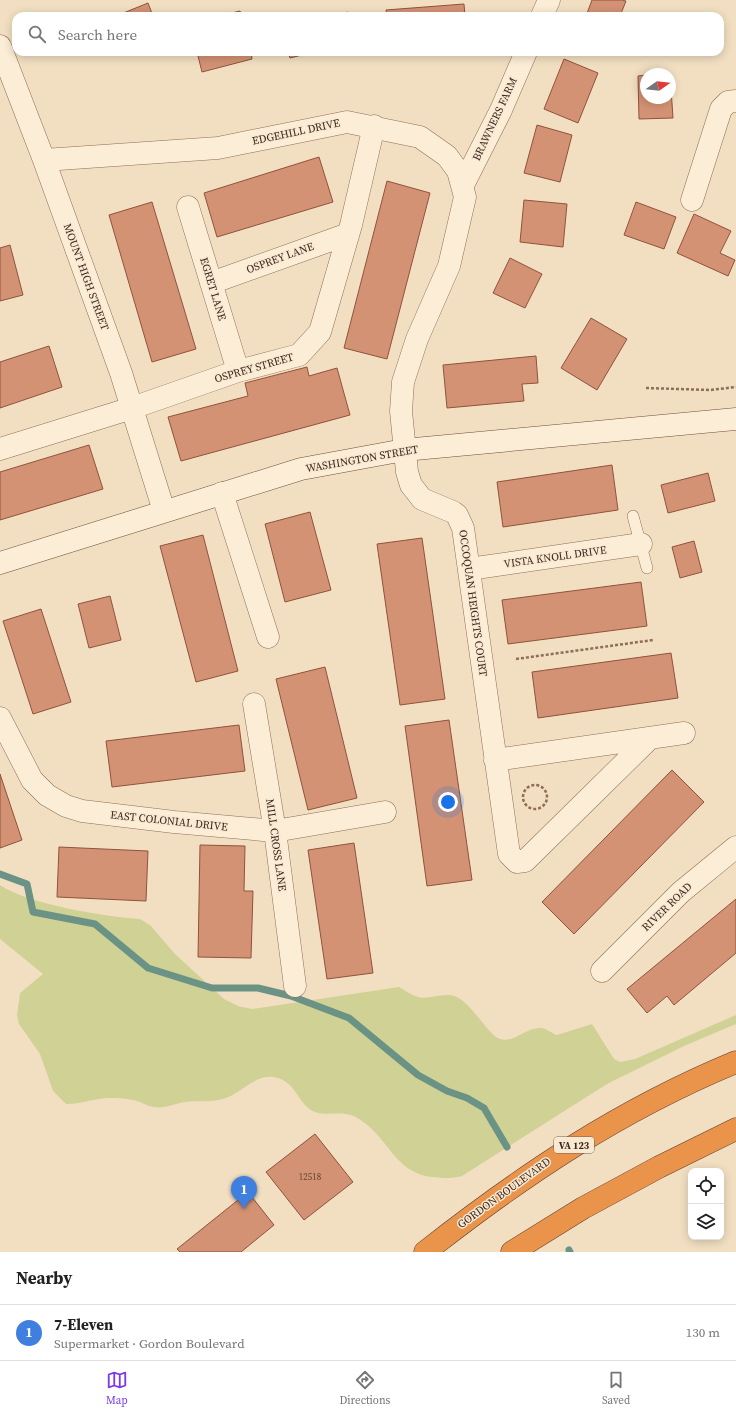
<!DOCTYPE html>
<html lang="en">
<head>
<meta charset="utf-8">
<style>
	:root { --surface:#fff; --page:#f6f6f6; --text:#202124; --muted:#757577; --line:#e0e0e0; --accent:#7c3aed }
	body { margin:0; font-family:"Source Serif 4",serif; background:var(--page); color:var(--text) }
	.controls { position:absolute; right:12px; bottom:12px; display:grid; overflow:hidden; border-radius:8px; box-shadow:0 2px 10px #0003 }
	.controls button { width:36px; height:36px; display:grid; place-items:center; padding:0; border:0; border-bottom:1px solid var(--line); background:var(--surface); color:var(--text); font:20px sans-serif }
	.compass { position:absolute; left:640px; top:68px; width:36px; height:36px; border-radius:50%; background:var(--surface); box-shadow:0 2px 10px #0003; rotate:76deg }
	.you { position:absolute; left:448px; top:802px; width:14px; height:14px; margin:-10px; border:3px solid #fff; border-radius:50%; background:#1a73e8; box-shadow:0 0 0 6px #1a73e833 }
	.badge { display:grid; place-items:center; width:26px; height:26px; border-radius:50%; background:var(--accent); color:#fff; font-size:13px; font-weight:700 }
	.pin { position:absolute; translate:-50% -33px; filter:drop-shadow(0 1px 2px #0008) }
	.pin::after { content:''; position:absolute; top:21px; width:14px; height:12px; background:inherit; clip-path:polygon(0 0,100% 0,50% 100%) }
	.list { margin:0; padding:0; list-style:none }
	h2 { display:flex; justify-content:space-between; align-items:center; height:52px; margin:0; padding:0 16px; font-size:17px }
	h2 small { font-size:13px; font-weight:400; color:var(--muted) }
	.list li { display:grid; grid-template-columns:26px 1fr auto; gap:12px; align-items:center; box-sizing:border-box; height:56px; padding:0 16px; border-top:1px solid var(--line) }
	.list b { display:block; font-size:15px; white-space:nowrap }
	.list p { margin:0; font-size:13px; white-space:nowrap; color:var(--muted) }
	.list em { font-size:13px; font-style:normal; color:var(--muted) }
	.icon { flex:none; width:22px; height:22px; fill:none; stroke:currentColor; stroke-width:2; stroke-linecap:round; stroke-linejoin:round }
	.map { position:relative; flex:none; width:736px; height:1252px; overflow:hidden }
	.search { position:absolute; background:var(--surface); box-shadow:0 2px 10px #0003; left:12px; right:12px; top:12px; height:44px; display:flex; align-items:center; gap:10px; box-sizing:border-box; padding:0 14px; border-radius:12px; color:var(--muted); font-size:15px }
	.sheet { height:108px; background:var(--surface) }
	nav { display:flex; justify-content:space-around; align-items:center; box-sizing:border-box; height:56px; border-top:1px solid var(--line); background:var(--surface); font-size:11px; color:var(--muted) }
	nav a { display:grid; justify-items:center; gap:2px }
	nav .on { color:var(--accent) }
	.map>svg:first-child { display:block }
	.green { fill:#d0d195 }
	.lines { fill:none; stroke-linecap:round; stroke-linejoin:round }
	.stream { stroke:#6a9385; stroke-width:7 }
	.building { fill:#d39274; stroke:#8f533b }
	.lane-casing { stroke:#8e6e57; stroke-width:12 }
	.street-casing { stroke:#8e6e57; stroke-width:23 }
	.secondary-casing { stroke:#6f4f3a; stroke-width:23 }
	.highway-casing { stroke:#5b3d2c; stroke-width:23 }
	.path { stroke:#8e6e57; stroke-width:2.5; stroke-dasharray:3 2; stroke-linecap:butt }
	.lane { stroke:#fcedd6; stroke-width:11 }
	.street { stroke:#fcedd6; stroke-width:22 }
	.secondary { stroke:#fcedd6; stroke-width:22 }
	.highway { stroke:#e9934b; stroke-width:22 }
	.labels { text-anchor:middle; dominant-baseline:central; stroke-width:3; stroke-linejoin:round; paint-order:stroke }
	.number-label { font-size:9px; fill:#624333 }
	.shield { fill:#f9e9d2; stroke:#756353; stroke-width:1 }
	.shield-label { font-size:10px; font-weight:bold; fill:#3c291d }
	.street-label { font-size:11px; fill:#3c291d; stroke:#f9e9d2 }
</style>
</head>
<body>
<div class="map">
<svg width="736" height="1252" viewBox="0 0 736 1252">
	<rect width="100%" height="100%" fill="#f2dfc2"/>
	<path class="green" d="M 0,885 C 27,904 106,917 140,919 L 145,922 L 151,926 L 175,954 L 224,999 L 238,1006 L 252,1009 L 266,1007 L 399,987 C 405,990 411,995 418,997 C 430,1000 445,991 457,997 C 473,1005 488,1035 500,1039 C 515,1043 526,1027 541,1028 C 546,1028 553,1034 557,1035 L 592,1024 L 614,1059 L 620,1062 L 635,1059 L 736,1015 L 736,1024 L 684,1046 L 607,1084 L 462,1176 C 451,1179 443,1178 432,1177 C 394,1173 388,1136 359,1119 C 343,1109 330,1117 315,1112 C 302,1108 297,1089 286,1082 C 262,1066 245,1091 226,1098 C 212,1103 198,1100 184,1102 C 174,1104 164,1109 154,1107 C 150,1107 145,1104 140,1102 C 132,1099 122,1098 113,1098 C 97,1097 82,1104 66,1104 L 53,1091 L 40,1054 L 19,1024 L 17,1015 L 20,993 L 43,974 L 0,939 Z"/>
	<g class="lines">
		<path class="stream" d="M 0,874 L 27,884 L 33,912 L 95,924 L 148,968 L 212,988 L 258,988 L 291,996 L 349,1018 L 418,1075 L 447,1091 L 467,1098 L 484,1108 L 507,1147
			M 569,1250 L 570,1252"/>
	</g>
	<path class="building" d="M 592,0 L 622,0 L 626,1 L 620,16 L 586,16 Z
		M 148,3 L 153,16 L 116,16 Z
		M 464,4 L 465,16 L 387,16 L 386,10 Z
		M 240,11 L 242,16 L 219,16 Z
		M 348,12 L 349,16 L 333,16 Z
		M 197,52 L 251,52 L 252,59 L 202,72 Z
		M 288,52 L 314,52 L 290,58 Z
		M 564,59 L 598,73 L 578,123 L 544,109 Z
		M 670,74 L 673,118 L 639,119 L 638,76 L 646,75 L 646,98 L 670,98 Z
		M 537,125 L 572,135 L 560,182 L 524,173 Z
		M 319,157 L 333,202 L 217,237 L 204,193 Z
		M 387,181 L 430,193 L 387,359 L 344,348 Z
		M 524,200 L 567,204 L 563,247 L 520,242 Z
		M 152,202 L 196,349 L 152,362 L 109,215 Z
		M 636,202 L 676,217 L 664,249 L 624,235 Z
		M 694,214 L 731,231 L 720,253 L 735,260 L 728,276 L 677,253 Z
		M 10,245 L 23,295 L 0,301 L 0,248 Z
		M 510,258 L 542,274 L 525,308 L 493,293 Z
		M 591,318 L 627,339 L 597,390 L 561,368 Z
		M 49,346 L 62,387 L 0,408 L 0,362 Z
		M 536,356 L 538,383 L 522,384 L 524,401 L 447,408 L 443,365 Z
		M 307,367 L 309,376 L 337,368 L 350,415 L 181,461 L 168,417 L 248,396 L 245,383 Z
		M 89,445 L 103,489 L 0,520 L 0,472 Z
		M 612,465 L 618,510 L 503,527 L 497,482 Z
		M 708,473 L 715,501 L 668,513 L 661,485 Z
		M 310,512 L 331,590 L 285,602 L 265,524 Z
		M 203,535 L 238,671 L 196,682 L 160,546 Z
		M 422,538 L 445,699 L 400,705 L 377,544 Z
		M 694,541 L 702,572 L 680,578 L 672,547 Z
		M 641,582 L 647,626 L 508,644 L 502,600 Z
		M 110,596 L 121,640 L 89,648 L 78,604 Z
		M 41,609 L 71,702 L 33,714 L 3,621 Z
		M 671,653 L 678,698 L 538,718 L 532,672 Z
		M 325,667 L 357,798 L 308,810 L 276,679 Z
		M 449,720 L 472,880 L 427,886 L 405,726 Z
		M 239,725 L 245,771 L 112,787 L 106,741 Z
		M 672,770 L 704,802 L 574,934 L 542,902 Z
		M 0,774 L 22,840 L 0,848 Z
		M 354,843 L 373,973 L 327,979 L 308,850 Z
		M 200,845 L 245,846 L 244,891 L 253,891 L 251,958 L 198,957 Z
		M 59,847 L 148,851 L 146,901 L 57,897 Z
		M 736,899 L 736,953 L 674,1005 L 667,996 L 647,1013 L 627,989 Z
		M 315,1134 L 353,1182 L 304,1220 L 266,1172 Z
		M 248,1192 L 274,1225 L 241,1252 L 180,1252 L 177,1249 Z"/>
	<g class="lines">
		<g class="lane-casing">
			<path id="lane" d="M 633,516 L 647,568"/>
		</g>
		<g class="street-casing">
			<path id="street" d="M 542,16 L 549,0
				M 0,46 L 44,160 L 121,373 L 164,511
				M 44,160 L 218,148 L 347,122 L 420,137 L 447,156 L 458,171 L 465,197 L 449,266 L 417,339 L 403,382 L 401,411 L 407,472 L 411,485 L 422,499 L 453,512 L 457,515 L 463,528 L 509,854 L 517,862 L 525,861 L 650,738
				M 463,185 L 501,110 L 526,52
				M 692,200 L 721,109 L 728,102 L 736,101
				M 188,207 L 238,371
				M 211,283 L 348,234
				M 0,449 L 132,408 L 238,371 L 299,355 L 320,332 L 351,225 L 374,126
				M 222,493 L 268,637
				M 469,569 L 641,544
				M 254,704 L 275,831 L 295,986
				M 0,718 L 32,780 L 47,795 L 66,806 L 82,811 L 174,822 L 275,831 L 385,812
				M 495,760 L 684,733
				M 602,971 L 681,892 L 736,847"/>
		</g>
		<g class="secondary-casing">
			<path id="secondary" d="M 0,563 L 301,469 L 404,450 L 736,419"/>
		</g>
		<g class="highway-casing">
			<path id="highway" d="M 425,1252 C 523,1175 620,1110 736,1062
				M 512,1252 L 583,1208 L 659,1167 L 736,1129"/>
		</g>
		<path class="path" d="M 646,388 L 710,390 L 736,387
			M 516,659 L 653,640
			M523 797a12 12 0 1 1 24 0a12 12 0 1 1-24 0Z"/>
		<use href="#lane" class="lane"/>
		<use href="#street" class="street"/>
		<use href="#secondary" class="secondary"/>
		<use href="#highway" class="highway"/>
	</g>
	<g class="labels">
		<g class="number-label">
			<text x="310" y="1177">12518</text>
		</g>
		<rect class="shield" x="554" y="1137" width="40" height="16" rx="3"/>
		<g class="shield-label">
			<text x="574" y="1145">VA 123</text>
		</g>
		<g class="street-label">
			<text transform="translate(495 119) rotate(-65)">BRAWNERS FARM</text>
			<text transform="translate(296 132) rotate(-12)">EDGEHILL DRIVE</text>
			<text transform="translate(280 258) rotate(-20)">OSPREY LANE</text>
			<text transform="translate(86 277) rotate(70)">MOUNT HIGH STREET</text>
			<text transform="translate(213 289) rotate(73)">EGRET LANE</text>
			<text transform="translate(254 368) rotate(-16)">OSPREY STREET</text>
			<text transform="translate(362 459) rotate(-10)">WASHINGTON STREET</text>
			<text transform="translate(555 557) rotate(-8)">VISTA KNOLL DRIVE</text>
			<text transform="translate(473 603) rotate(82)">OCCOQUAN HEIGHTS COURT</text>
			<text transform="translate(169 821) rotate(6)">EAST COLONIAL DRIVE</text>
			<text transform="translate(276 845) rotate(82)">MILL CROSS LANE</text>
			<text transform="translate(667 907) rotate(-44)">RIVER ROAD</text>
			<text transform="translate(504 1193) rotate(-36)">GORDON BOULEVARD</text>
		</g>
	</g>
</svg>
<div class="controls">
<button><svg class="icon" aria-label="locate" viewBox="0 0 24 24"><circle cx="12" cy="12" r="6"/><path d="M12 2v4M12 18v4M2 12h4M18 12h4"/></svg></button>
<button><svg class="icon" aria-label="layers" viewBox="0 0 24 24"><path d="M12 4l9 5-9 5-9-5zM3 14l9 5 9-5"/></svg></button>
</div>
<svg class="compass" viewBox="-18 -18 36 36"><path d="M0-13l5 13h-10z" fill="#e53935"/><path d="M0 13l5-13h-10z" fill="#757577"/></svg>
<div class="you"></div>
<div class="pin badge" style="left:244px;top:1209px;background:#3f7fe0">1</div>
<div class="search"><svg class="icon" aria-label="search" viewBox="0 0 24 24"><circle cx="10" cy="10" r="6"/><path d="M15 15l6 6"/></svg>Search here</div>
</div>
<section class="sheet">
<h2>Nearby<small></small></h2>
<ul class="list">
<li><span class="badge" style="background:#3f7fe0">1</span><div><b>7-Eleven</b><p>Supermarket · Gordon Boulevard</p></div><em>130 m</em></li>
</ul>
</section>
<nav>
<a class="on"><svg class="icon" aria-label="map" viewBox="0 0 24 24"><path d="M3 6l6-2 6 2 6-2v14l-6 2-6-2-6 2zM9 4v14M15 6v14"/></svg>Map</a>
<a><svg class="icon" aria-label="directions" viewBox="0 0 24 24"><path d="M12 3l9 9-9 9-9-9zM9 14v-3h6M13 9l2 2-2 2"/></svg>Directions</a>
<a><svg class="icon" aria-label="saved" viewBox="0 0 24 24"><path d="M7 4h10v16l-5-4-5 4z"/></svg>Saved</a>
</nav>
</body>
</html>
